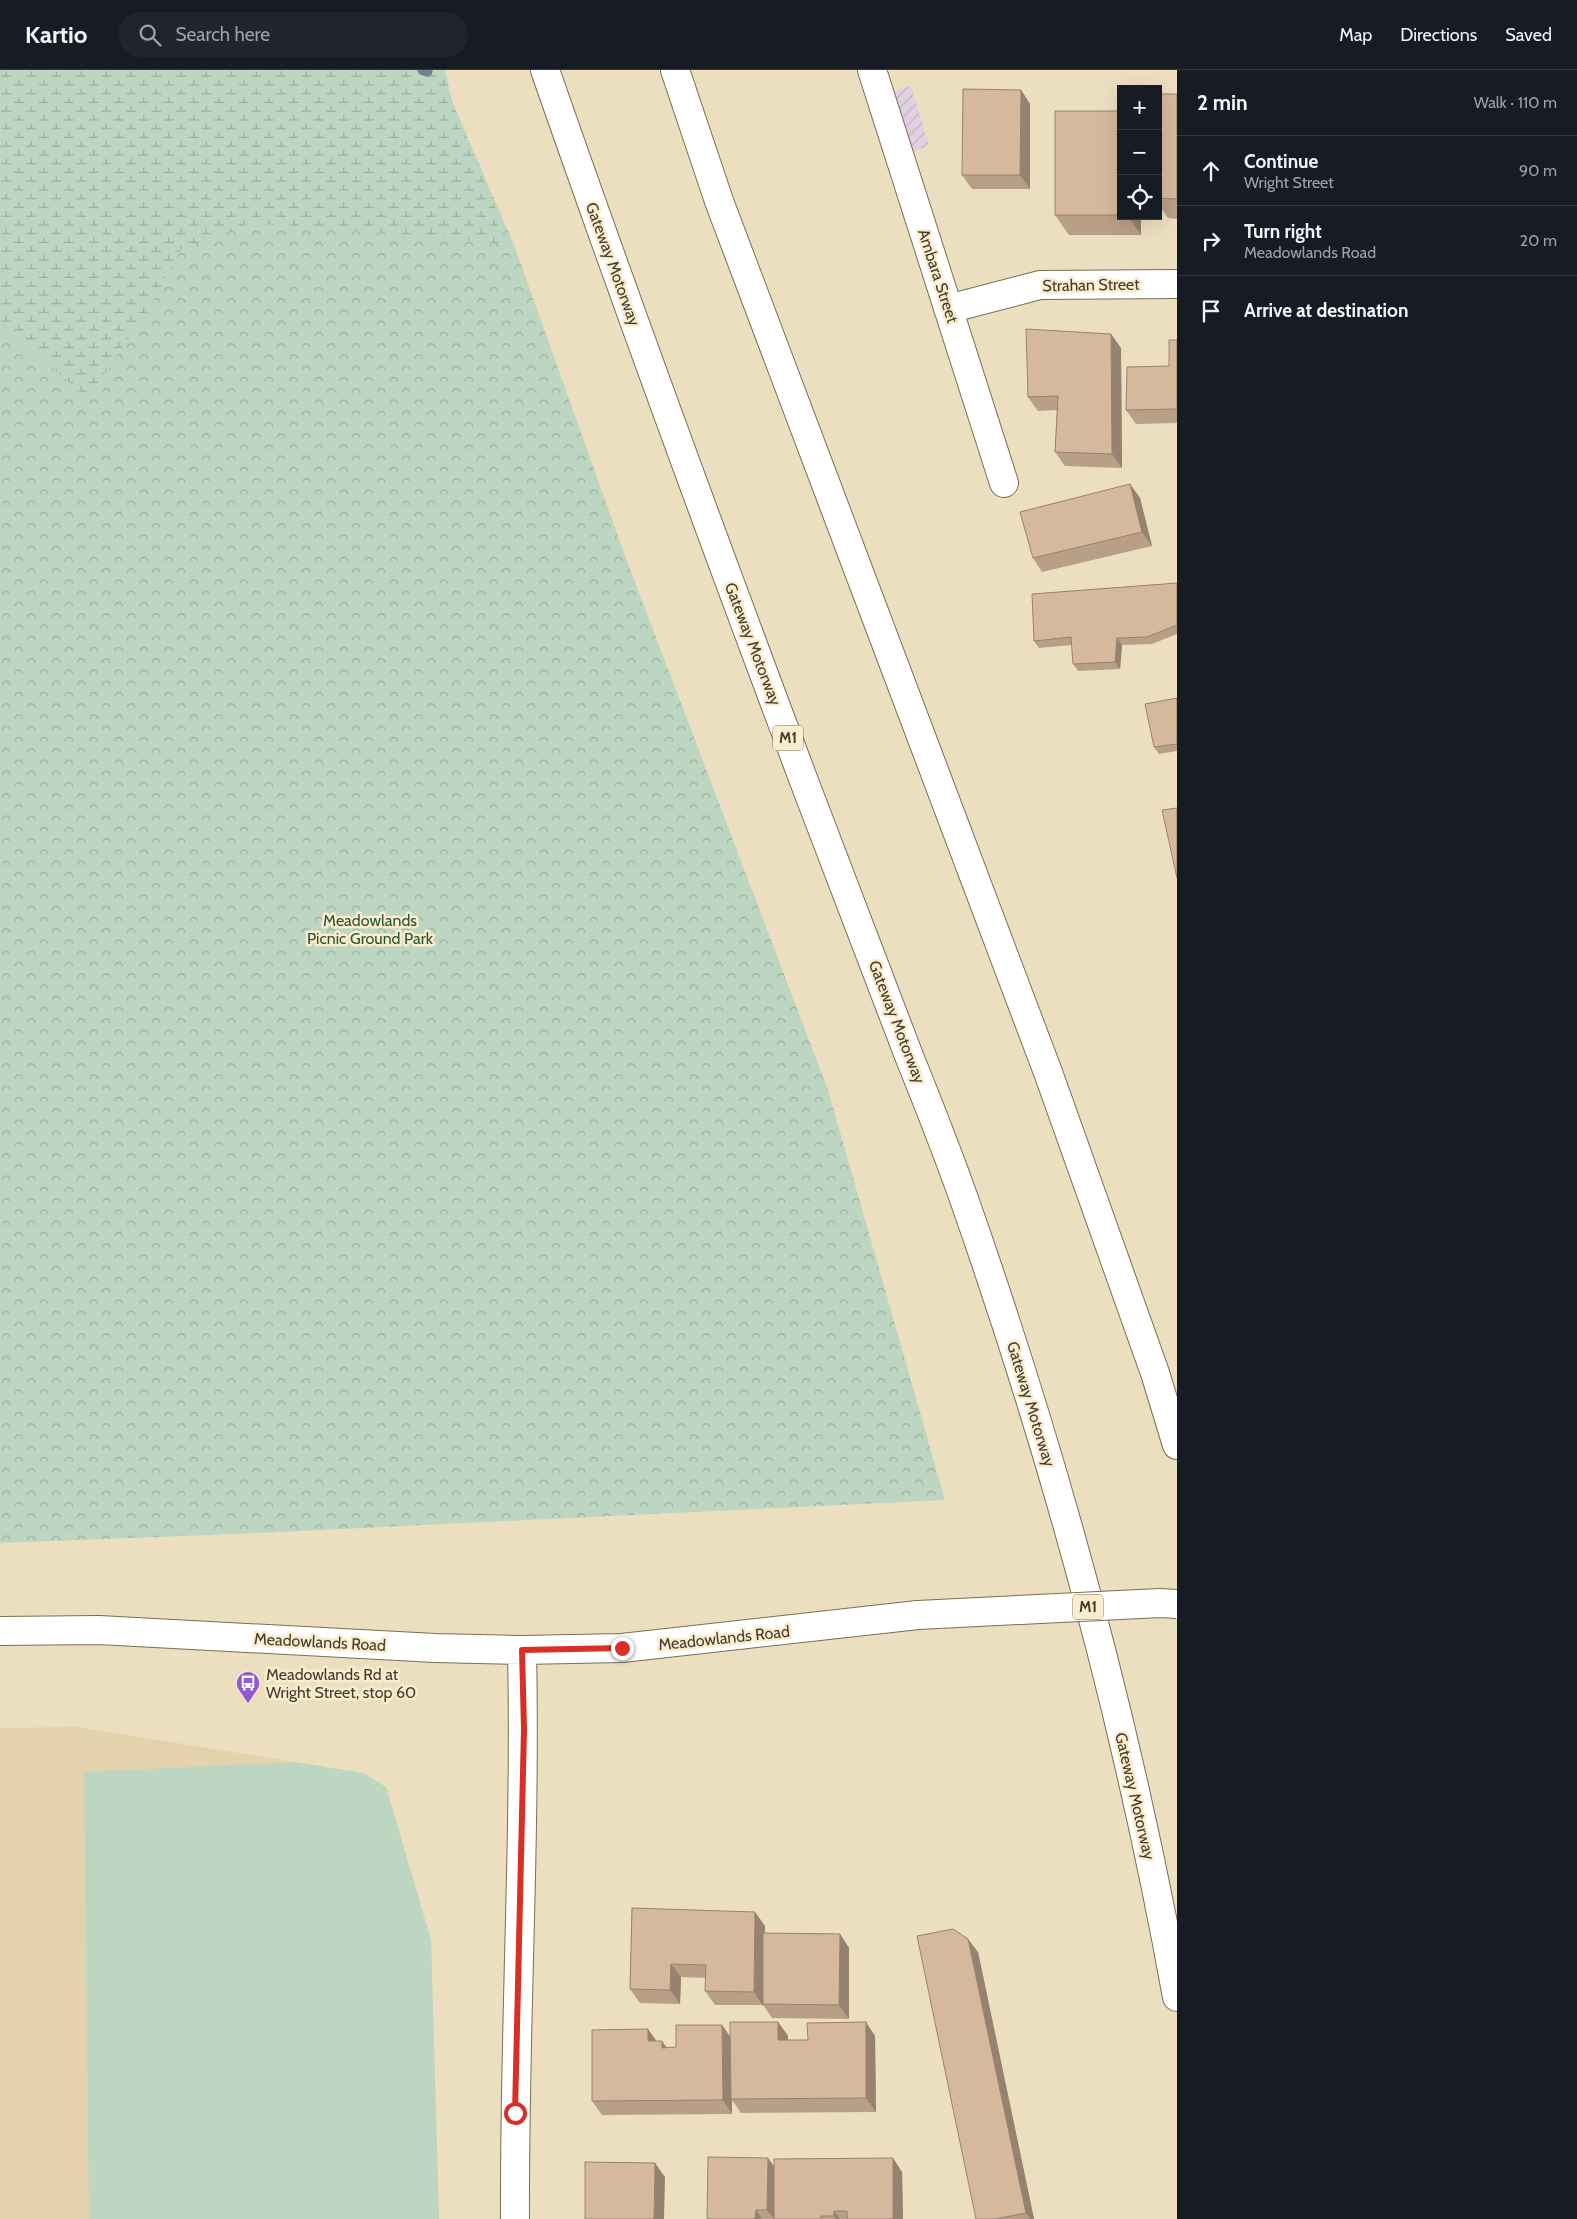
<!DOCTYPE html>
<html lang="en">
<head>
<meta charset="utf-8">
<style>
	:root { --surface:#171b24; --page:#20242c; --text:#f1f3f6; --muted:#9ea1a6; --line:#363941 }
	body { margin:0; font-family:Cabin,sans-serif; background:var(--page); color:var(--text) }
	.controls { position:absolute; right:15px; top:15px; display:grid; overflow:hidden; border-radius:0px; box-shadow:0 5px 20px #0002 }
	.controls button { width:45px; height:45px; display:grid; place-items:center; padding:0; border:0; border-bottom:1px solid var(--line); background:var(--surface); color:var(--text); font:25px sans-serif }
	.stop { position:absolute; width:15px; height:15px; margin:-11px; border:4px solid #d93025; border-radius:50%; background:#fff }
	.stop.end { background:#d93025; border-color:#fff; box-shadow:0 1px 5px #0008 }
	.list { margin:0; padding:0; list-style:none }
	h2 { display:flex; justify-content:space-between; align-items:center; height:65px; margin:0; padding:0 20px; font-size:21px }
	h2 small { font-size:16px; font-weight:400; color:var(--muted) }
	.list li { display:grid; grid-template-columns:32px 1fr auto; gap:15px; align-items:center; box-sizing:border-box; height:70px; padding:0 20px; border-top:1px solid var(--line) }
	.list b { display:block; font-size:19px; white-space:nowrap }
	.list p { margin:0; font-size:16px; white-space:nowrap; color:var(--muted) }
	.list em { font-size:16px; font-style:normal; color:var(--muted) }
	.icon { flex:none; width:28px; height:28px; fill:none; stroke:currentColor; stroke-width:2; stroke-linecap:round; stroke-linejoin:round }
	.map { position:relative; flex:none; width:1177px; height:2149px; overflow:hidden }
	header { display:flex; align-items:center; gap:30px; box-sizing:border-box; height:70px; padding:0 25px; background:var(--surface); border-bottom:1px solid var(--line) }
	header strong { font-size:24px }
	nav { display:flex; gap:28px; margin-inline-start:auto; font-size:18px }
	.search { width:350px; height:45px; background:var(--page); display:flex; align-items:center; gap:12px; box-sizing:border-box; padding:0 18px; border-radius:28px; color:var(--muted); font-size:19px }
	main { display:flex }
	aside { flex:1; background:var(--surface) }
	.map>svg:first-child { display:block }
	.built { fill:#e3d2ac }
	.industrial { fill:url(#industrial-furrows) }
	.green { fill:#bdd6c1 }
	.forest { fill:url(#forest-crowns) }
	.wetland { fill:url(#wetland-marsh) }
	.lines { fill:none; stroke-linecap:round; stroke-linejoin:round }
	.stream { stroke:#748193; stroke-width:11 }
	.street-casing { stroke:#7a6e52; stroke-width:30 }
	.secondary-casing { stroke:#7a6e52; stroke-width:30 }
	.highway-casing { stroke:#7a6e52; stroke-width:30 }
	.street { stroke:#fff; stroke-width:28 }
	.secondary { stroke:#fff; stroke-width:28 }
	.highway { stroke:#fff; stroke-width:28 }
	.secondary-bridge-casing { stroke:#7a6e52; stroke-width:30; stroke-linecap:butt }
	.secondary-bridge { stroke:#fff; stroke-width:28 }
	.wall { fill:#b89f87 }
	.shaded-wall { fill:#96826e }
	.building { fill:#d6b99d; stroke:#96826e }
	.route { stroke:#d93025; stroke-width:6 }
	.labels { text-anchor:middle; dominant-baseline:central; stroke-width:5; stroke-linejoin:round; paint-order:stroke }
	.shield { fill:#faeccc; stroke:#79715f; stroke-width:1 }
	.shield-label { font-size:15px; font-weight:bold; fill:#423c30 }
	.street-label { font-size:16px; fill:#423c30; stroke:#faeccc }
	.park-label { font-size:16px; fill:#255733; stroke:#faeccc }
	.poi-label { font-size:16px; fill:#423c30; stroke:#faeccc; text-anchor:start }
</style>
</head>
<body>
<header>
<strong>Kartio</strong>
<div class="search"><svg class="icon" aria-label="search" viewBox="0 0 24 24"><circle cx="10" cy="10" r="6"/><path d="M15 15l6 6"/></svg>Search here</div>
<nav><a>Map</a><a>Directions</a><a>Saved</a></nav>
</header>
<main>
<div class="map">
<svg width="1177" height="2149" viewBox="0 0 1177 2149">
	<defs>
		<pattern id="industrial-furrows" width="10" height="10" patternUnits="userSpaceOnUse" patternTransform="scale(1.25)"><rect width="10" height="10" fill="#e1d0e1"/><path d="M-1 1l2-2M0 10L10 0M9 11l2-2" fill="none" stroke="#c2b4c1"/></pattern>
		<pattern id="forest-crowns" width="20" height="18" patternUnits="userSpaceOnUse" patternTransform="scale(1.25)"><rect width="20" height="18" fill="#bdd6c1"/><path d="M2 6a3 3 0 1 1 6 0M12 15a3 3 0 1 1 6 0" fill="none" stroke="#9baf9d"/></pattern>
		<pattern id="wetland-marsh" width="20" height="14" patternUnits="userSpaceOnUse" patternTransform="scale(1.25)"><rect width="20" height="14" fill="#bdd6c1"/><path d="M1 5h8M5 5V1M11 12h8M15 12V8" fill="none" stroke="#9baf9d"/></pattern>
	</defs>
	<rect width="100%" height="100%" fill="#ecdfc0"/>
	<path class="built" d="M 77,1657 L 363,1703 L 386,1717 L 431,1870 L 439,2149 L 0,2149 L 0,1658 Z"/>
	<path class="industrial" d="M 911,16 L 929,76 L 885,90 L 866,30 Z"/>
	<path class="green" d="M 295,1692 L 363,1703 L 386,1717 L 431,1870 L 439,2149 L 89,2149 L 84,1702 Z"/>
	<path class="forest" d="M 0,0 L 445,0 L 452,31 L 514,175 L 624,483 L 828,1020 L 945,1430 L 236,1464 L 0,1473 Z"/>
	<path class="wetland" d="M 0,0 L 444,0 L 452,31 L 510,174 L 250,153 L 180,181 L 150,237 L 88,328 L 3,256 L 0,259 Z"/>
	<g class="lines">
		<path class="stream" d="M 423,0 L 427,1"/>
		<g class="street-casing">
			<path id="street" d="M 872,0 L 1004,413
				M 948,239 L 1040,215 L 1177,214"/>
		</g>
		<g class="secondary-casing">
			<path id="secondary" d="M 0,1561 L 99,1560 L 435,1578 L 522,1580 L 622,1578 L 918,1545
				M 515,2149 C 514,1959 526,1770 522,1580"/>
		</g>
		<g class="highway-casing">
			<path id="highway" d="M 545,0 C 629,241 717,480 807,719 C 841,808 875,897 909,986 C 928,1033 947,1081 964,1129 C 1055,1388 1128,1656 1177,1927
				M 675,0 L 719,131 L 1049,1005 L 1155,1303 L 1177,1375"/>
		</g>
		<use href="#street" class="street"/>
		<use href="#secondary" class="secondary"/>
		<use href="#highway" class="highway"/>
		<g class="secondary-bridge-casing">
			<path id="secondary-bridge" d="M 918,1545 L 1160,1533 L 1177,1534"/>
		</g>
		<use href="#secondary-bridge" class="secondary-bridge"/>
	</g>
	<path class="wall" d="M 1021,20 L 1030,34 L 1030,119 L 972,119 L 962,105 Z
		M 1158,24 L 1177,24 L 1177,149 L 1168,148 L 1158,134 Z
		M 1121,41 L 1121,146 L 1141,146 L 1141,165 L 1069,165 L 1055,145 Z
		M 1177,270 L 1177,353 L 1136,354 L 1126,340 L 1169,296 Z
		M 1121,278 L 1122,398 L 1065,396 L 1055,382 L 1057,340 L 1038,341 L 1028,327 Z
		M 1130,414 L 1140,428 L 1152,476 L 1042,502 L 1033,488 Z
		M 1177,513 L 1177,564 L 1152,574 L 1122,575 L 1120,599 L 1078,601 L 1073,594 L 1072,575 L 1039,578 L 1034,571 Z
		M 1177,628 L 1177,681 L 1159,684 L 1154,677 Z
		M 632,1838 L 765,1856 L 765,1863 L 840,1864 L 849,1878 L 849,1949 L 772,1948 L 763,1935 L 715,1935 L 705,1921 L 706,1908 L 681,1907 L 680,1934 L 640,1933 L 630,1919 Z
		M 978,1882 L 1034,2149 L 976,2149 Z
		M 778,1952 L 788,1966 L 788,1970 L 808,1970 L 875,1966 L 876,2042 L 741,2043 L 732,2030 L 732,2044 L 602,2045 L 592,2031 L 657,1971 L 667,1978 L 676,1977 L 731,1968 Z
		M 774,2096 L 902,2102 L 903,2149 L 707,2149 Z"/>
	<path class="shaded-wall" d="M 1021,20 L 1030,34 L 1030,119 L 1020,105 Z
		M 1128,146 L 1141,146 L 1141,165 Z
		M 1111,264 L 1121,278 L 1122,398 L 1112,384 Z
		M 1130,414 L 1140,428 L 1152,476 L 1142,462 Z
		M 1117,568 L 1122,575 L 1120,599 L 1115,592 Z
		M 755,1842 L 765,1856 L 763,1936 L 754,1922 Z
		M 840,1864 L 849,1878 L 849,1949 L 839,1935 Z
		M 968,1869 L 978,1882 L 1034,2149 L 1030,2149 L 1026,2143 Z
		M 671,1894 L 681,1907 L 680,1934 L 670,1920 Z
		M 778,1952 L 788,1966 L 788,1984 L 778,1970 Z
		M 866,1952 L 875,1966 L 876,2042 L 866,2028 Z
		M 722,1955 L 732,1969 L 732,2044 L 723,2030 Z
		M 648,1959 L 658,1973 L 648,1971 Z
		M 662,1971 L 672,1985 L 662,1978 Z
		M 768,2088 L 778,2102 L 774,2149 L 767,2140 Z
		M 893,2088 L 902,2102 L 903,2149 L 893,2149 Z
		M 655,2093 L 665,2107 L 664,2149 L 654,2149 Z
		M 756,2140 L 762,2149 L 755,2149 Z
		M 834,2141 L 840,2149 L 836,2149 L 834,2146 Z"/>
	<path class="building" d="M 963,19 L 1021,20 L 1020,105 L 962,105 Z
		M 1158,24 L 1177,24 L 1177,129 L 1158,128 Z
		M 1055,41 L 1121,41 L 1121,145 L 1055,145 Z
		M 1026,259 L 1111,264 L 1112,384 L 1055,382 L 1058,326 L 1028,327 Z
		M 1169,270 L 1177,270 L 1177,339 L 1126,340 L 1127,297 L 1169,296 Z
		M 1130,414 L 1142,462 L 1033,488 L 1020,442 Z
		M 1177,513 L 1177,555 L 1147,567 L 1117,568 L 1115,592 L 1073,594 L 1071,567 L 1034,571 L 1032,524 Z
		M 1177,628 L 1177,674 L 1154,677 L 1145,634 Z
		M 1177,738 L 1177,808 L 1162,740 Z
		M 632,1838 L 755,1842 L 754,1922 L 705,1921 L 706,1895 L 671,1894 L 670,1920 L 630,1919 Z
		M 953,1859 L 968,1869 L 1026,2143 L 995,2149 L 976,2149 L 917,1866 Z
		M 763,1863 L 840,1864 L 839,1935 L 763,1934 Z
		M 730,1952 L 778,1952 L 778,1970 L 808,1970 L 807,1953 L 866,1952 L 866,2028 L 731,2029 Z
		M 676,1955 L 722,1955 L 723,2030 L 592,2031 L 592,1960 L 648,1959 L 648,1971 L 662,1971 L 662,1978 L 676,1977 Z
		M 708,2087 L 768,2088 L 767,2140 L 756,2140 L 755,2149 L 707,2149 Z
		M 893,2088 L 893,2149 L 847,2149 L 847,2141 L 834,2141 L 834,2146 L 821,2146 L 821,2149 L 774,2149 L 774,2089 Z
		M 585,2092 L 655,2093 L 654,2149 L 585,2149 Z"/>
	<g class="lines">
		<path class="route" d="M 515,2043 L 524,1659 L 522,1580 L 622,1578"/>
	</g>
	<defs>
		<g id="bus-pin" transform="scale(1.25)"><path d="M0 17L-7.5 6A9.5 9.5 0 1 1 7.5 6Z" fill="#9159d1" stroke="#faeccc"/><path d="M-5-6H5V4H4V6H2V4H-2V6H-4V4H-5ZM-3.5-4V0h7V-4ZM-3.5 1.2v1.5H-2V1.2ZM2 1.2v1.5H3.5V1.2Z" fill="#fff"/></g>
	</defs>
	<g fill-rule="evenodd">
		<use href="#bus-pin" x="248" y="1613"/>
	</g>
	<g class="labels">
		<g class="shield">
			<rect x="773" y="655.5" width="30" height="25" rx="4"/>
			<rect x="1073" y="1524.5" width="30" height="25" rx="4"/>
		</g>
		<g class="shield-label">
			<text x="788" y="668">M1</text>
			<text x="1088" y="1537">M1</text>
		</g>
		<g class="street-label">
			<text transform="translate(613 194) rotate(70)">Gateway Motorway</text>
			<text transform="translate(938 206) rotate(72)">Ambara Street</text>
			<text transform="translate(1091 215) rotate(-1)">Strahan Street</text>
			<text transform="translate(753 574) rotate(69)">Gateway Motorway</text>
			<text transform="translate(897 952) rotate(69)">Gateway Motorway</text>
			<text transform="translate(1031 1334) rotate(73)">Gateway Motorway</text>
			<text transform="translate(724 1568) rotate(-6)">Meadowlands Road</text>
			<text transform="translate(320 1572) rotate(3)">Meadowlands Road</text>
			<text transform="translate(1135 1726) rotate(77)">Gateway Motorway</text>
		</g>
		<g class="park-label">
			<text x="370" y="850">Meadowlands<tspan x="370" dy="18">Picnic Ground Park</tspan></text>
		</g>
		<g class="poi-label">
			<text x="266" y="1604">Meadowlands Rd at<tspan x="266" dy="18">Wright Street, stop 60</tspan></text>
		</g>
	</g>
</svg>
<div class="controls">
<button>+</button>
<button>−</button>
<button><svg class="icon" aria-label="locate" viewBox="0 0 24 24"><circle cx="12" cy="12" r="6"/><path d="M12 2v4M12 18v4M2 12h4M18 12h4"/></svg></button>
</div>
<div class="stop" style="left:515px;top:2043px"></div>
<div class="stop end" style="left:622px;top:1578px"></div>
</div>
<aside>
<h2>2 min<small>Walk · 110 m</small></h2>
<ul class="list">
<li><svg class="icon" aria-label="ahead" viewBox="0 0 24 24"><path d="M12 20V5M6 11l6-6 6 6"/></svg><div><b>Continue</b><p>Wright Street</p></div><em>90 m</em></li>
<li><svg class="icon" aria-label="right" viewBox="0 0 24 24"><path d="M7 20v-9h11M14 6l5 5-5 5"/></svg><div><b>Turn right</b><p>Meadowlands Road</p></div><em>20 m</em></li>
<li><svg class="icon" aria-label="arrive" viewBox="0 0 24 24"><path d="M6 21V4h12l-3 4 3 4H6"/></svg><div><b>Arrive at destination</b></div></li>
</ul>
</aside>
</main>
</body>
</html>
